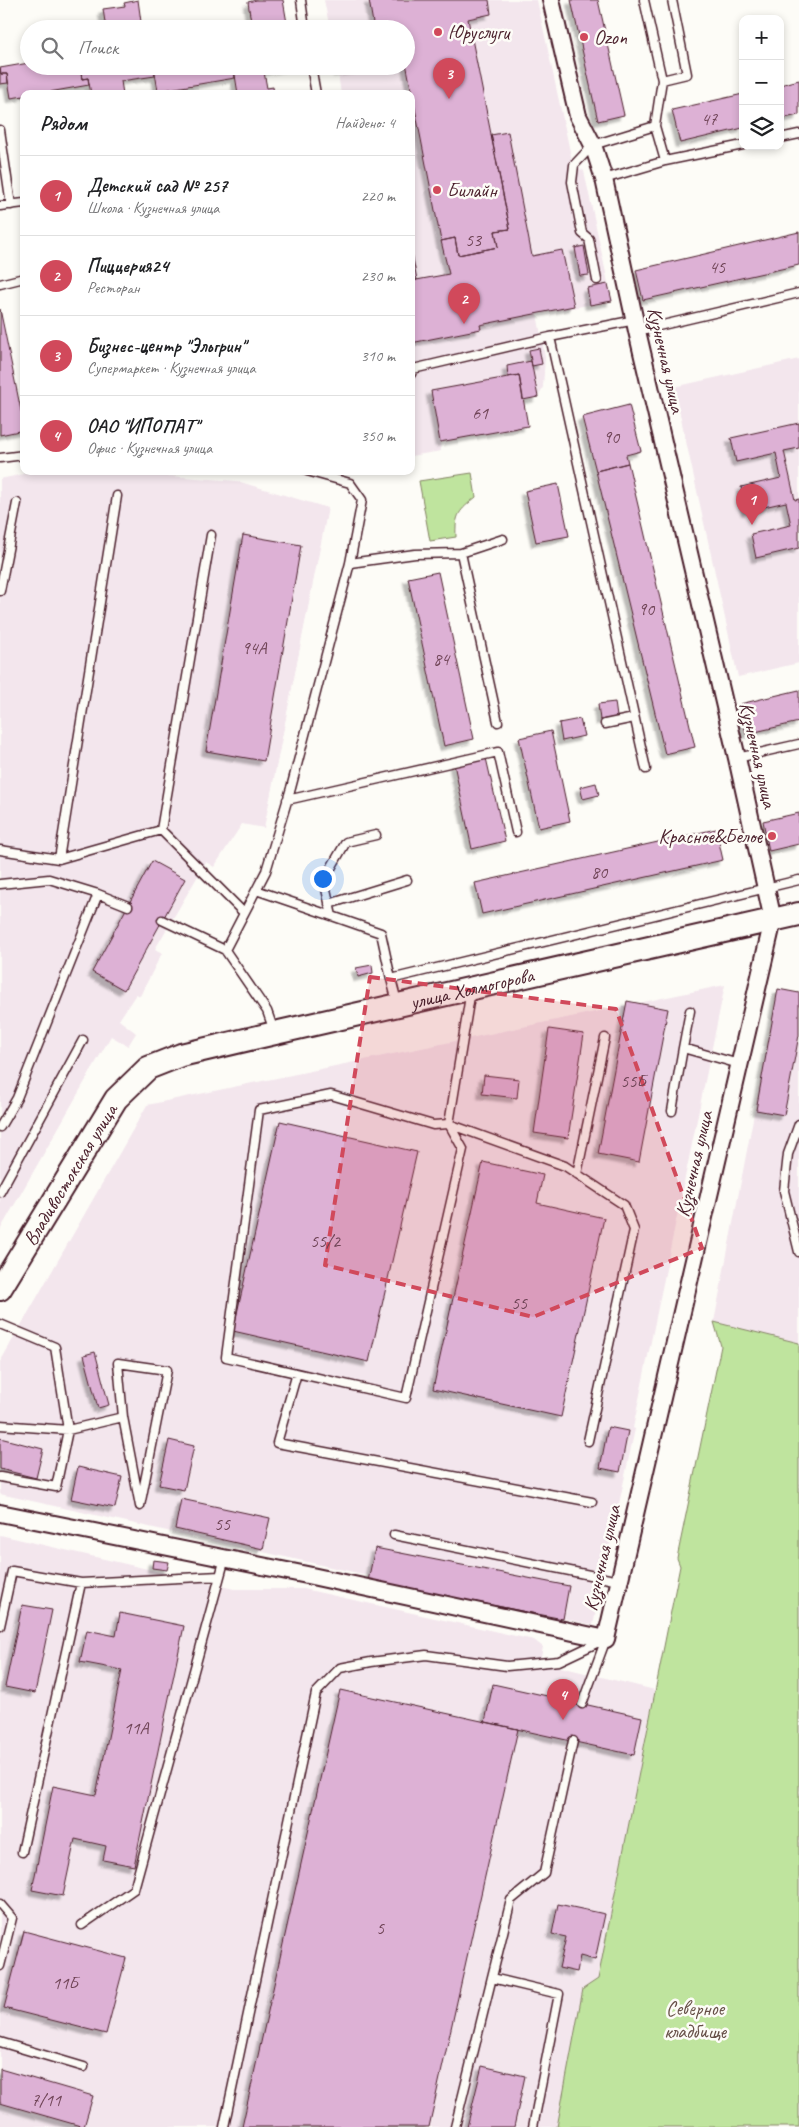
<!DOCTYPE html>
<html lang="ru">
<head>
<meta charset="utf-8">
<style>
	:root { --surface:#fff; --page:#f2f2f2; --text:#202124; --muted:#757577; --line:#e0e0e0; --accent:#d1495b }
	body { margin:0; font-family:Caveat,sans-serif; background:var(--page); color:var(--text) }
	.controls { position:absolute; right:15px; top:15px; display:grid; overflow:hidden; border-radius:10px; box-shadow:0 2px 8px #0003 }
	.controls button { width:45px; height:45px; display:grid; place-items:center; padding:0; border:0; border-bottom:1px solid var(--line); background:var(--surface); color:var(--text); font:25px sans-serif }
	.you { position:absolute; left:322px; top:878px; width:18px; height:18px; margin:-12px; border:4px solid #fff; border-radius:50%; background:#1a73e8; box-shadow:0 0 0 8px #1a73e833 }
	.badge { display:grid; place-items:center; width:32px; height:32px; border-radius:50%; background:var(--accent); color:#fff; font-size:16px; font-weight:700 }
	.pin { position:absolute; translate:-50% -41px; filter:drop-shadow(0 1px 2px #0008) }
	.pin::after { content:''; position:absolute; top:26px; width:18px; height:15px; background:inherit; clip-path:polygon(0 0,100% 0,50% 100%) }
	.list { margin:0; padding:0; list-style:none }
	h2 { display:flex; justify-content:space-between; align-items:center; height:65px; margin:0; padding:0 20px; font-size:21px }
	h2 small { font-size:16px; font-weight:400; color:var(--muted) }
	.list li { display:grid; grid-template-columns:32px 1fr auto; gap:15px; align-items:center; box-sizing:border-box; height:80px; padding:0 20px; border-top:1px solid var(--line) }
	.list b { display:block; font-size:19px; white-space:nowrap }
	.list p { margin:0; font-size:16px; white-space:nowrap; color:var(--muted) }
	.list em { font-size:16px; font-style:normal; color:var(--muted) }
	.icon { flex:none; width:28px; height:28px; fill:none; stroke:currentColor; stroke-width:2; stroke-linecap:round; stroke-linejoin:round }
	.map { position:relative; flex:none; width:799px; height:2127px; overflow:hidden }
	.search { position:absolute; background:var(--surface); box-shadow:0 2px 8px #0003; left:20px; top:20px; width:395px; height:55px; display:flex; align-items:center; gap:12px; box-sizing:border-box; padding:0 18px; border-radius:28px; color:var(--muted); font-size:19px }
	.panel { position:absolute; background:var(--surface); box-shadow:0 2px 8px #0003; left:20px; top:90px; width:395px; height:385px; border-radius:10px }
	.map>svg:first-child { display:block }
	.built { fill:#f3e6ed }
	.green { fill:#bfe49e; stroke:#848264 }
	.building { fill:#ddb1d5; stroke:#4a1f2b; filter:url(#shadow) }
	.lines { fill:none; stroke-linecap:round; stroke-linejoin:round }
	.lane-casing { stroke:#4a1f2b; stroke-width:11 }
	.street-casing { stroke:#4a1f2b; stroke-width:20 }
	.secondary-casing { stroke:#4a1f2b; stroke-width:26 }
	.lane { stroke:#fdfcf7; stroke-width:8 }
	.street { stroke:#fdfcf7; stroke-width:16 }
	.secondary { stroke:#fdfcf7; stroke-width:22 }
	.marked { fill:#d1495b; fill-opacity:0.2; stroke:#d1495b; stroke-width:4; stroke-dasharray:10 6; stroke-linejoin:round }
	.poi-dot { fill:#d1495b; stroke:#fdfcf7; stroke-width:2 }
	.labels { text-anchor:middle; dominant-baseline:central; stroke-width:5; stroke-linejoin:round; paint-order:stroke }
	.number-label { font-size:18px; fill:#6f4456 }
	.poi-label { font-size:20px; fill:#4a1f2b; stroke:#fdfcf7; text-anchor:start }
	.street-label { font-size:20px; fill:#4a1f2b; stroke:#fdfcf7 }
	.park-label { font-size:20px; fill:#675048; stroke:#fdfcf7 }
</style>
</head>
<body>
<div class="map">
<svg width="799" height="2127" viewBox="0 0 799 2127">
	<defs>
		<filter id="shadow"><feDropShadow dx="-4.5" dy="4.5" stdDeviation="1" flood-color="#0004"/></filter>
	</defs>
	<rect width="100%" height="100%" fill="#fdfcf7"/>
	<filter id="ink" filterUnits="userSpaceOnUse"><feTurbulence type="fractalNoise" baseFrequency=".02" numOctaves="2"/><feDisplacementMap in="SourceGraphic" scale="10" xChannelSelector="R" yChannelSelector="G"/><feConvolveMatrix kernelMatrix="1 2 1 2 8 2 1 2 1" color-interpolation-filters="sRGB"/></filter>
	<g filter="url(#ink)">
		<path class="built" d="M 324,0 L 537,0 L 573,165 L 584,171 L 612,301 L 537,314 L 545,357 L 543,387 L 538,397 L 523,400 L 528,426 L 440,442 L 441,451 L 411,456 L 411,94 L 341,94 L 337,66 L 406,66 L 406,29 L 330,29 Z
			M 799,359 L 799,663 L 738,677 L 674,387 Z
			M 38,471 L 103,471 L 237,481 L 328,508 L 264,828 L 242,824 L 214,867 L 206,862 L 155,949 L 162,953 L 140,996 L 136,994 L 119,1020 L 136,1033 L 128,1046 L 111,1036 L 0,1230 L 0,479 Z
			M 725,985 L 633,1428 L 635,1429 L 593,1625 L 0,1494 L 0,1362 L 147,1105 Z
			M 778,989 L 799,993 L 799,1343 L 714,1322 Z
			M 0,1535 L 234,1589 L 304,1589 L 534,1640 L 543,1647 L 540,1662 L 655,1690 L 598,1979 L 583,1990 L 557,2127 L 0,2127 Z"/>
		<path class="green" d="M 472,473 L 476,497 C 459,511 455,514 456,537 L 430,541 L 419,481 Z
			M 714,1322 L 799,1343 L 799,2127 L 557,2127 L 583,1989 L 598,1979 L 680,1566 L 677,1558 L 721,1346 Z"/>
		<path class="building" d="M 138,0 L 142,29 L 106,29 L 103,9 L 125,6 L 124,3 Z
			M 256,0 L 283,0 L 288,29 L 252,29 L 248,2 Z
			M 369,0 L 489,0 L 491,14 L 468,19 L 510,229 L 495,231 L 498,247 L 458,255 L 455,238 L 441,241 L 406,63 L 406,29 L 374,29 Z
			M 571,0 L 598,0 L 624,115 L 598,121 Z
			M 29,63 L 29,66 L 80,66 L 82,79 L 88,78 L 89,85 L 38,94 L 24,94 L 24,96 L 11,98 L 7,74 L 1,74 L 0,68 Z
			M 109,66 L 154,67 L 155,76 L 121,81 L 123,94 L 91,94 L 88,78 L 82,79 L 81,71 Z
			M 148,66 L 228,66 L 228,70 L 234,69 L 235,78 L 158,91 L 154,67 Z
			M 228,66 L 294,66 L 264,72 L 267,88 L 273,87 L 274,94 L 238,94 L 234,69 L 228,70 Z
			M 337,66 L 369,66 L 369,67 L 338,72 Z
			M 0,68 L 1,74 L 7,74 L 8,83 L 0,84 Z
			M 799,80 L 799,115 L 780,119 L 780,85 Z
			M 743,94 L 743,128 L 680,143 L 672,110 Z
			M 508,132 L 532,256 L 562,250 L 574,306 L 480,325 L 481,329 L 411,343 L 411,281 L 449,274 L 441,241 L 455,238 L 458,255 L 498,247 L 495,231 L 510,229 L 491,135 Z
			M 799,232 L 799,265 L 643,300 L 636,270 Z
			M 584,246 L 589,275 L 580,276 L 575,248 Z
			M 411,247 L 417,280 L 411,281 Z
			M 608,284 L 612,301 L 590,305 L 587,288 Z
			M 0,309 L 24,425 L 24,430 L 0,435 Z
			M 539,348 L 542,364 L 532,366 L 529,350 Z
			M 531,361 L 538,397 L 523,400 L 519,375 L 508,377 L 507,366 Z
			M 519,375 L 528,426 L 440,442 L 431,391 Z
			M 629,405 L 641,451 L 626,455 L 628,463 L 596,471 L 582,417 Z
			M 799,423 L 799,448 L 784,451 L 795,500 L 799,499 L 799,548 L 756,558 L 751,534 L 791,525 L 786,502 L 746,511 L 741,487 L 781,478 L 776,453 L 736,462 L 731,438 Z
			M 628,463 L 695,747 L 665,754 L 596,471 Z
			M 558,484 L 569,536 L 536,542 L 525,491 Z
			M 243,535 L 301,545 L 264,761 L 206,751 Z
			M 438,572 L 474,739 L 444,746 L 408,578 Z
			M 799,690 L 799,722 L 746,734 L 740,704 Z
			M 615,702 L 617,717 L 600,720 L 598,704 Z
			M 580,719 L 584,736 L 562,741 L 559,723 Z
			M 551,731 L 570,821 L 539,828 L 519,738 Z
			M 486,758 L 505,841 L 472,849 L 454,764 Z
			M 596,783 L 599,795 L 583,799 L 580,787 Z
			M 799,813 L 799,844 L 769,851 L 763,821 Z
			M 716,829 L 723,860 L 482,914 L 475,883 Z
			M 152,861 L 185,879 L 124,990 L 92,972 Z
			M 372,965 L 373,973 L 358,977 L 356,968 Z
			M 778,989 L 799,993 L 799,1035 L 784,1115 L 756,1110 Z
			M 627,1001 L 668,1009 L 639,1162 L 598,1154 Z
			M 549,1029 L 584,1034 L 568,1138 L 534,1133 Z
			M 484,1075 L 519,1079 L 517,1098 L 482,1094 Z
			M 280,1121 L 417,1152 L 369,1362 L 233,1331 Z
			M 483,1162 L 543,1175 L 537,1203 L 604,1218 L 561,1417 L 433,1389 Z
			M 95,1352 L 109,1405 L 98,1408 L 84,1355 Z
			M 608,1427 L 628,1431 L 620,1472 L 600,1468 Z
			M 0,1438 L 43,1449 L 36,1478 L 0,1469 Z
			M 169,1440 L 194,1446 L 184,1490 L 159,1485 Z
			M 78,1467 L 122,1477 L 115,1508 L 71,1499 Z
			M 181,1499 L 270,1518 L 263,1549 L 175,1529 Z
			M 375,1548 L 569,1586 L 563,1619 L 368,1581 Z
			M 153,1560 L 169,1562 L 167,1570 L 152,1568 Z
			M 22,1605 L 52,1610 L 35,1693 L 5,1687 Z
			M 120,1613 L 184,1626 L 134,1866 L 103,1860 L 106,1846 L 75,1839 L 63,1896 L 32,1890 L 53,1786 L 96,1795 L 122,1670 L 80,1662 L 87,1630 L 116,1636 Z
			M 493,1684 L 642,1717 L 634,1755 L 485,1722 Z
			M 340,1690 L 518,1729 L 429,2127 L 242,2127 Z
			M 558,1904 L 605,1914 L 595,1960 L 580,1956 L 577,1972 L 559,1968 L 566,1937 L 552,1934 Z
			M 24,1931 L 126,1958 L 106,2034 L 4,2008 Z
			M 482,2066 L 525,2076 L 514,2127 L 467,2127 Z
			M 0,2069 L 93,2096 L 84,2127 L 0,2103 Z"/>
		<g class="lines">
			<g class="lane-casing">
				<path id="lane" d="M 301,0 L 305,29
					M 311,66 L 316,94
					M 662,80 L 687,74 L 672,0
					M 655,126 L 665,161
					M 0,130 L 11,205
					M 780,138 L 799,134
					M 604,179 L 665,161 L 743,145
					M 0,206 L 24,203
					M 597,280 L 589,239 L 582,233 L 572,182 L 574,165 L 593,145 L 655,126 L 662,80 L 644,0
					M 0,284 L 24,278
					M 635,320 L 550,337 L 646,769
					M 637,331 L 799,293
					M 411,374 L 413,369 L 550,337
					M 0,458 L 24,455
					M 461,553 L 503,539
					M 350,563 L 415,554 L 461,553 L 498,722
					M 0,591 L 17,503
					M 605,724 L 634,718
					M 737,758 L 799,744
					M 287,800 L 498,752 L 516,832
					M 161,830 L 211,535
					M 376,835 L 346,842 L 324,880 L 332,916 L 381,933 L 391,979
					M 0,850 L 59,859 L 161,830 L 244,913
					M 59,859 L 117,496
					M 0,884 L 49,879 L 98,894
					M 256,890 L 332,916
					M 329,904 L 407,880
					M 162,920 L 225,950
					M 471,990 L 449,1124 L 463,1149 L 406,1398 L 226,1357 L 259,1110 L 331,1095 L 433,1125 L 449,1124 L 565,1166 L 624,1205 L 634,1230 L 588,1441
					M 397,1002 L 391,979 L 799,880
					M 274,1031 L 267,1011 L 225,950 L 266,871 L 291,788 L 350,563 L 362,500 L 350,483 L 307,471
					M 683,1048 L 690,1011
					M 672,1111 L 683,1048 L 739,1064
					M 799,1124 L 788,1154 L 784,1191 L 799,1252
					M 0,1127 L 17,1098 L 98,894 L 128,906
					M 577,1174 L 605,1038
					M 0,1192 L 83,1040
					M 0,1324 L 55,1347 L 68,1430 L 56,1487 L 0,1477
					M 118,1363 L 167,1370 L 140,1506 L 123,1417 Z
					M 297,1373 L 277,1443 L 592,1502
					M 0,1425 L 68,1430 L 123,1417
					M 394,1535 L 619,1581
					M 0,1626 L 12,1571 L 81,1583 L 220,1576
					M 582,1704 L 606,1639
					M 22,1852 L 81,1583
					M 0,1904 L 12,1918 L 0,1966
					M 82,1925 L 134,1889 L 225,1558
					M 492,1978 L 559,1994 L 533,2127
					M 0,2042 L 84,2067
					M 224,2127 L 316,1693 L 340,1668 L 371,1662 L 426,1655 L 507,1666 L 559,1661 L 601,1641
					M 455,2127 L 511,1900 L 544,1873 L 573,1741"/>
			</g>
			<g class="street-casing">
				<path id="street" d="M 0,1513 L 307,1575 L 606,1639 L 773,920 L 737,758 L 637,331 L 604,179 L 593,145 L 578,116 L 551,0"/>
			</g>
			<g class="secondary-casing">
				<g id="secondary">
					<path id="s1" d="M 0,1289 L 116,1099 L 148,1068 L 181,1055 L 275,1033 L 799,914"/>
				</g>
			</g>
			<use href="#lane" class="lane"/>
			<use href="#street" class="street"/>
			<use href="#secondary" class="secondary"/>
		</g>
	</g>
	<path class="marked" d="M 370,977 L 616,1009 L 702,1248 L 533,1317 L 325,1265 Z"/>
	<g class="poi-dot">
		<circle cx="438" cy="32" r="5"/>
		<circle cx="584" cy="37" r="5"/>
		<circle cx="437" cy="190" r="5"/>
		<circle cx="772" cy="836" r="5"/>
	</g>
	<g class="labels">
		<g class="number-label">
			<text x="709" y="119">47</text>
			<text x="473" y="240">53</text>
			<text x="717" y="267">45</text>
			<text x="480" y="413">61</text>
			<text x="611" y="437">90</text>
			<text x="646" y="609">90</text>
			<text x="254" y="648">94А</text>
			<text x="441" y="659">84</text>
			<text x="599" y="872">80</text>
			<text x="633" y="1081">55Б</text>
			<text x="325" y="1241">55/2</text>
			<text x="519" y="1303">55</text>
			<text x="222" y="1524">55</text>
			<text x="136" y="1728">11А</text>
			<text x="380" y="1928">5</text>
			<text x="65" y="1983">11Б</text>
			<text x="46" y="2100">7/11</text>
		</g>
		<g class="poi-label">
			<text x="448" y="32">Юруслуги</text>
			<text x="594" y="37">Ozon</text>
			<text x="447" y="190">Билайн</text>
			<text x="762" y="836" text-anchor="end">Красное&amp;Белое</text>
		</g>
		<g class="street-label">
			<text transform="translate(666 360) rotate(77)">Кузнечная улица</text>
			<text transform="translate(758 755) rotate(77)">Кузнечная улица</text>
			<text stroke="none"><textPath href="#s1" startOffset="601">улица Холмогорова</textPath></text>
			<text transform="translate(694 1164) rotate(-77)">Кузнечная улица</text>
			<text stroke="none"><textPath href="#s1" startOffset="134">Владивостокская улица</textPath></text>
			<text transform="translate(602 1558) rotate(-77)">Кузнечная улица</text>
		</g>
		<g class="park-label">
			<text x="695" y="2008">Северное<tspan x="695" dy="23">кладбище</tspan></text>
		</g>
	</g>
</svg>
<div class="controls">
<button>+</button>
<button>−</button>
<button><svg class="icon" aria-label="layers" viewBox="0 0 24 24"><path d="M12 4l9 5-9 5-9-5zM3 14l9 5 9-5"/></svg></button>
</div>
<div class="you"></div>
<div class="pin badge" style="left:752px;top:525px">1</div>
<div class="pin badge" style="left:464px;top:324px">2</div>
<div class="pin badge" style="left:449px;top:99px">3</div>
<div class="pin badge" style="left:563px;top:1720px">4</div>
<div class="search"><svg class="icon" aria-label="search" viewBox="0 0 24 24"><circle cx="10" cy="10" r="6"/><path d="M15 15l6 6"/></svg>Поиск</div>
<section class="panel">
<h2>Рядом<small>Найдено: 4</small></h2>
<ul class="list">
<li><span class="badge">1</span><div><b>Детский сад № 257</b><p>Школа · Кузнечная улица</p></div><em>220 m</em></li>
<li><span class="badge">2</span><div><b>Пиццерия24</b><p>Ресторан</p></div><em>230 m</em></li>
<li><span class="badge">3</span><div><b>Бизнес-центр &quot;Эльгрин&quot;</b><p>Супермаркет · Кузнечная улица</p></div><em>310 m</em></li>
<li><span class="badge">4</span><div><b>ОАО &quot;ИПОПАТ&quot;</b><p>Офис · Кузнечная улица</p></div><em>350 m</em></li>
</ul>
</section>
</div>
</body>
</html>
